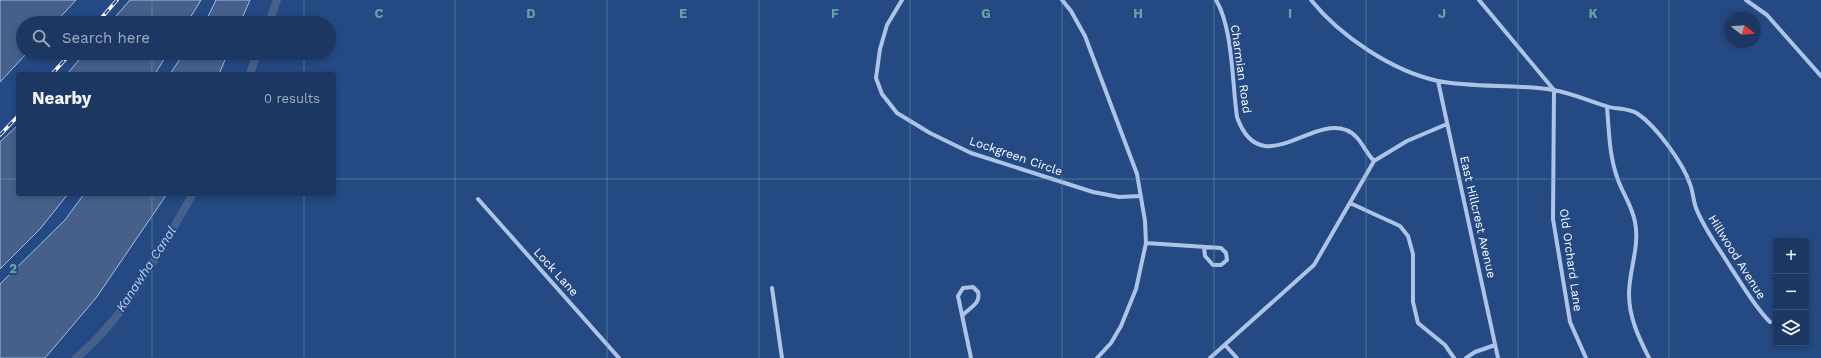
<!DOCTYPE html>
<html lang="en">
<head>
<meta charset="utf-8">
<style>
	:root { --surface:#1c3762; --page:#29426b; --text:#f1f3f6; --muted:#a0acbe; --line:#3a5177 }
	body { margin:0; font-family:"Work Sans",sans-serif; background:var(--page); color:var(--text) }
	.controls { position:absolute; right:12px; bottom:12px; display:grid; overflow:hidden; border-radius:4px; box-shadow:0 2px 6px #0003 }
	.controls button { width:36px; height:36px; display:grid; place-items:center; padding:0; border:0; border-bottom:1px solid var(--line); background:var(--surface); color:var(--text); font:20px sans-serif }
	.compass { position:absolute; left:1725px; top:12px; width:36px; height:36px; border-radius:50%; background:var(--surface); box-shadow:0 2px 6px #0003; rotate:107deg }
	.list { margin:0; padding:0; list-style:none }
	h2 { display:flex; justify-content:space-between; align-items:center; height:52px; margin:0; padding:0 16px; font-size:17px }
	h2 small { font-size:13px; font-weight:400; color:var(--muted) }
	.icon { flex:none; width:22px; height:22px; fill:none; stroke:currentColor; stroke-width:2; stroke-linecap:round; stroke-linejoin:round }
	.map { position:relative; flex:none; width:1821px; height:358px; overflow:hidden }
	.search { position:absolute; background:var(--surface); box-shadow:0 2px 6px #0003; left:16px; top:16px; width:320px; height:44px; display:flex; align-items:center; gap:10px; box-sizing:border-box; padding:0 14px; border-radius:22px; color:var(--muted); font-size:15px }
	.panel { position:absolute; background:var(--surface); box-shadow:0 2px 6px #0003; left:16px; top:72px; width:320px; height:124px; border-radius:4px }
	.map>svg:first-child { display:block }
	.water { fill:#47608a; stroke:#a2bee8 }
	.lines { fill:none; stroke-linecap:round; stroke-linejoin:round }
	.canal { stroke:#47608a; stroke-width:8 }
	.minor { stroke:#aec4e7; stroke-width:4 }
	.rail-casing { stroke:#fff; stroke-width:3.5 }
	.rail { stroke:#254983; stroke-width:2; stroke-dasharray:6; stroke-linecap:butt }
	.grid { fill:none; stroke:#63a6a1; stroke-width:1; stroke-opacity:0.55 }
	.labels { text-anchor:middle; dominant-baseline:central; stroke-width:4; stroke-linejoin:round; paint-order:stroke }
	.street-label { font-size:12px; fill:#fff; stroke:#254983 }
	.water-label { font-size:13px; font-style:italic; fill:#b9cfef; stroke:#254983 }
	.grid-label { font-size:13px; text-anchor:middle; font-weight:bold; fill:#63a6a1; stroke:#254983; stroke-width:4; stroke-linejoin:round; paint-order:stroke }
</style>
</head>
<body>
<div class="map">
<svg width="1821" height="358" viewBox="0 0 1821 358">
	<rect width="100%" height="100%" fill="#254983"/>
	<path class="water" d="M 0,0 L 76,0 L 55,23 L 23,23 L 23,53 L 27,53 L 0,82 Z
		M 130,0 L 201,0 L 187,23 L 110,23 Z
		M 216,0 L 250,0 L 240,23 L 205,23 Z
		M 85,53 L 168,53 L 155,74 L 67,74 Z
		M 184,53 L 228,53 L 219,74 L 170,74 Z
		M 18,125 L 18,194 L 68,194 L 40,229 L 0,269 L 0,142 Z
		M 84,194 L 167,194 L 96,298 L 45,358 L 0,358 L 0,284 L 65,220 Z"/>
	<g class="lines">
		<path class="canal" d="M 269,23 L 277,0
			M 250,74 L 257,53
			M 76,358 C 127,317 160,249 193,194"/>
		<path class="minor" d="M 902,0 L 887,25 L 880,49 L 876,78 L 882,94 L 897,113 L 930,133 L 971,153 L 1093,192 L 1119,197 L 1141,196
			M 1062,0 L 1071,11 L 1085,36 L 1137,174 L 1145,221 L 1146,243 L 1136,289 L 1121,326 L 1111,343 L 1097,358
			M 1216,0 C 1233,28 1232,83 1237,117 C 1260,182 1311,116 1346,130 C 1360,135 1364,151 1374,161
			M 1311,0 C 1340,36 1392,71 1438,81 C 1474,88 1517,84 1553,90 C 1572,93 1588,101 1606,106 C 1616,110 1628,107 1638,114 C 1656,126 1683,163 1690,184 C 1693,191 1693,200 1696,208 C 1704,229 1719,248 1731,268 C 1744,287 1754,306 1770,322
			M 1479,0 L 1554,90
			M 1746,0 L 1767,15 L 1821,76
			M 1438,81 L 1498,358
			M 1554,90 L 1553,219 L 1570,322 L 1586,358
			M 1607,107 C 1609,130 1609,154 1617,177 C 1622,193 1632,205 1635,222 C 1640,246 1629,270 1629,294 C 1629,318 1639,338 1649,358
			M 478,199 L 619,358
			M 1350,203 L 1400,226 L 1408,236 L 1413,254 L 1413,302 L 1418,323 L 1445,345 L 1454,358
			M 1146,243 L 1221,248 L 1226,253 L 1227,260 L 1221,265 L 1213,265 L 1205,256 L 1204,247
			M 772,288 L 782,358
			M 963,315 C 970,307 981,304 978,292 L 973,287 L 963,288 L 958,296 L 971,358
			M 1225,345 L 1237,358
			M 1210,358 L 1314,265 L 1374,161 L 1407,141 L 1447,124
			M 1466,358 L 1475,352 L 1495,345"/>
		<g class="rail-casing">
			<path id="rail" d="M 97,23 L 117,0
				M 52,74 L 71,53
				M 0,135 L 18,116"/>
		</g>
		<use href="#rail" class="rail"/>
	</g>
	<path class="grid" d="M 152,0 L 152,23M 304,0 L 304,23M 455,0 L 455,358M 607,0 L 607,358M 759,0 L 759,358M 910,0 L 910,358M 1062,0 L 1062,358M 1214,0 L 1214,358M 1366,0 L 1366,358M 1518,0 L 1518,358M 1669,0 L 1669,358M 152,53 L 152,74M 304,53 L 304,74M 0,179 L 18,179M 334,179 L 1821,179M 152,194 L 152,358M 304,194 L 304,358"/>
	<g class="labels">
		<g class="street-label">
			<text transform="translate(1241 69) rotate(82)">Charmian Road</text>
			<text transform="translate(1016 156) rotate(19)">Lockgreen Circle</text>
			<text transform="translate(1478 217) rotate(77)">East Hillcrest Avenue</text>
			<text transform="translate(1737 257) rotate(58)">Hillwood Avenue</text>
			<text transform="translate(1571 260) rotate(82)">Old Orchard Lane</text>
			<text transform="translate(556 272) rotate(48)">Lock Lane</text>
		</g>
		<g class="water-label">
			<text transform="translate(146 269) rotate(-57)">Kanawha Canal</text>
		</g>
	</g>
	<g class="grid-label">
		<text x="379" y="18">C</text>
		<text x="531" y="18">D</text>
		<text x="683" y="18">E</text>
		<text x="835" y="18">F</text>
		<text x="986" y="18">G</text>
		<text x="1138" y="18">H</text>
		<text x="1290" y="18">I</text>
		<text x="1442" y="18">J</text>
		<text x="1593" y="18">K</text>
		<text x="13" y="273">2</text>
	</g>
</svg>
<div class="controls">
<button>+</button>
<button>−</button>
<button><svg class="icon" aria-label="layers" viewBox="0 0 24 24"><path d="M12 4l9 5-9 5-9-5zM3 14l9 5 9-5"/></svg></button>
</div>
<svg class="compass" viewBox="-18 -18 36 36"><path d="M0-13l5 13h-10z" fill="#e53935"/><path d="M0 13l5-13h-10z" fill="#a0acbe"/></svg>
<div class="search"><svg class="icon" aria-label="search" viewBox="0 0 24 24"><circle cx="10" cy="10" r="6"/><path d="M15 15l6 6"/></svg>Search here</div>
<section class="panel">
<h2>Nearby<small>0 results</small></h2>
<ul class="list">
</ul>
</section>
</div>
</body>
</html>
